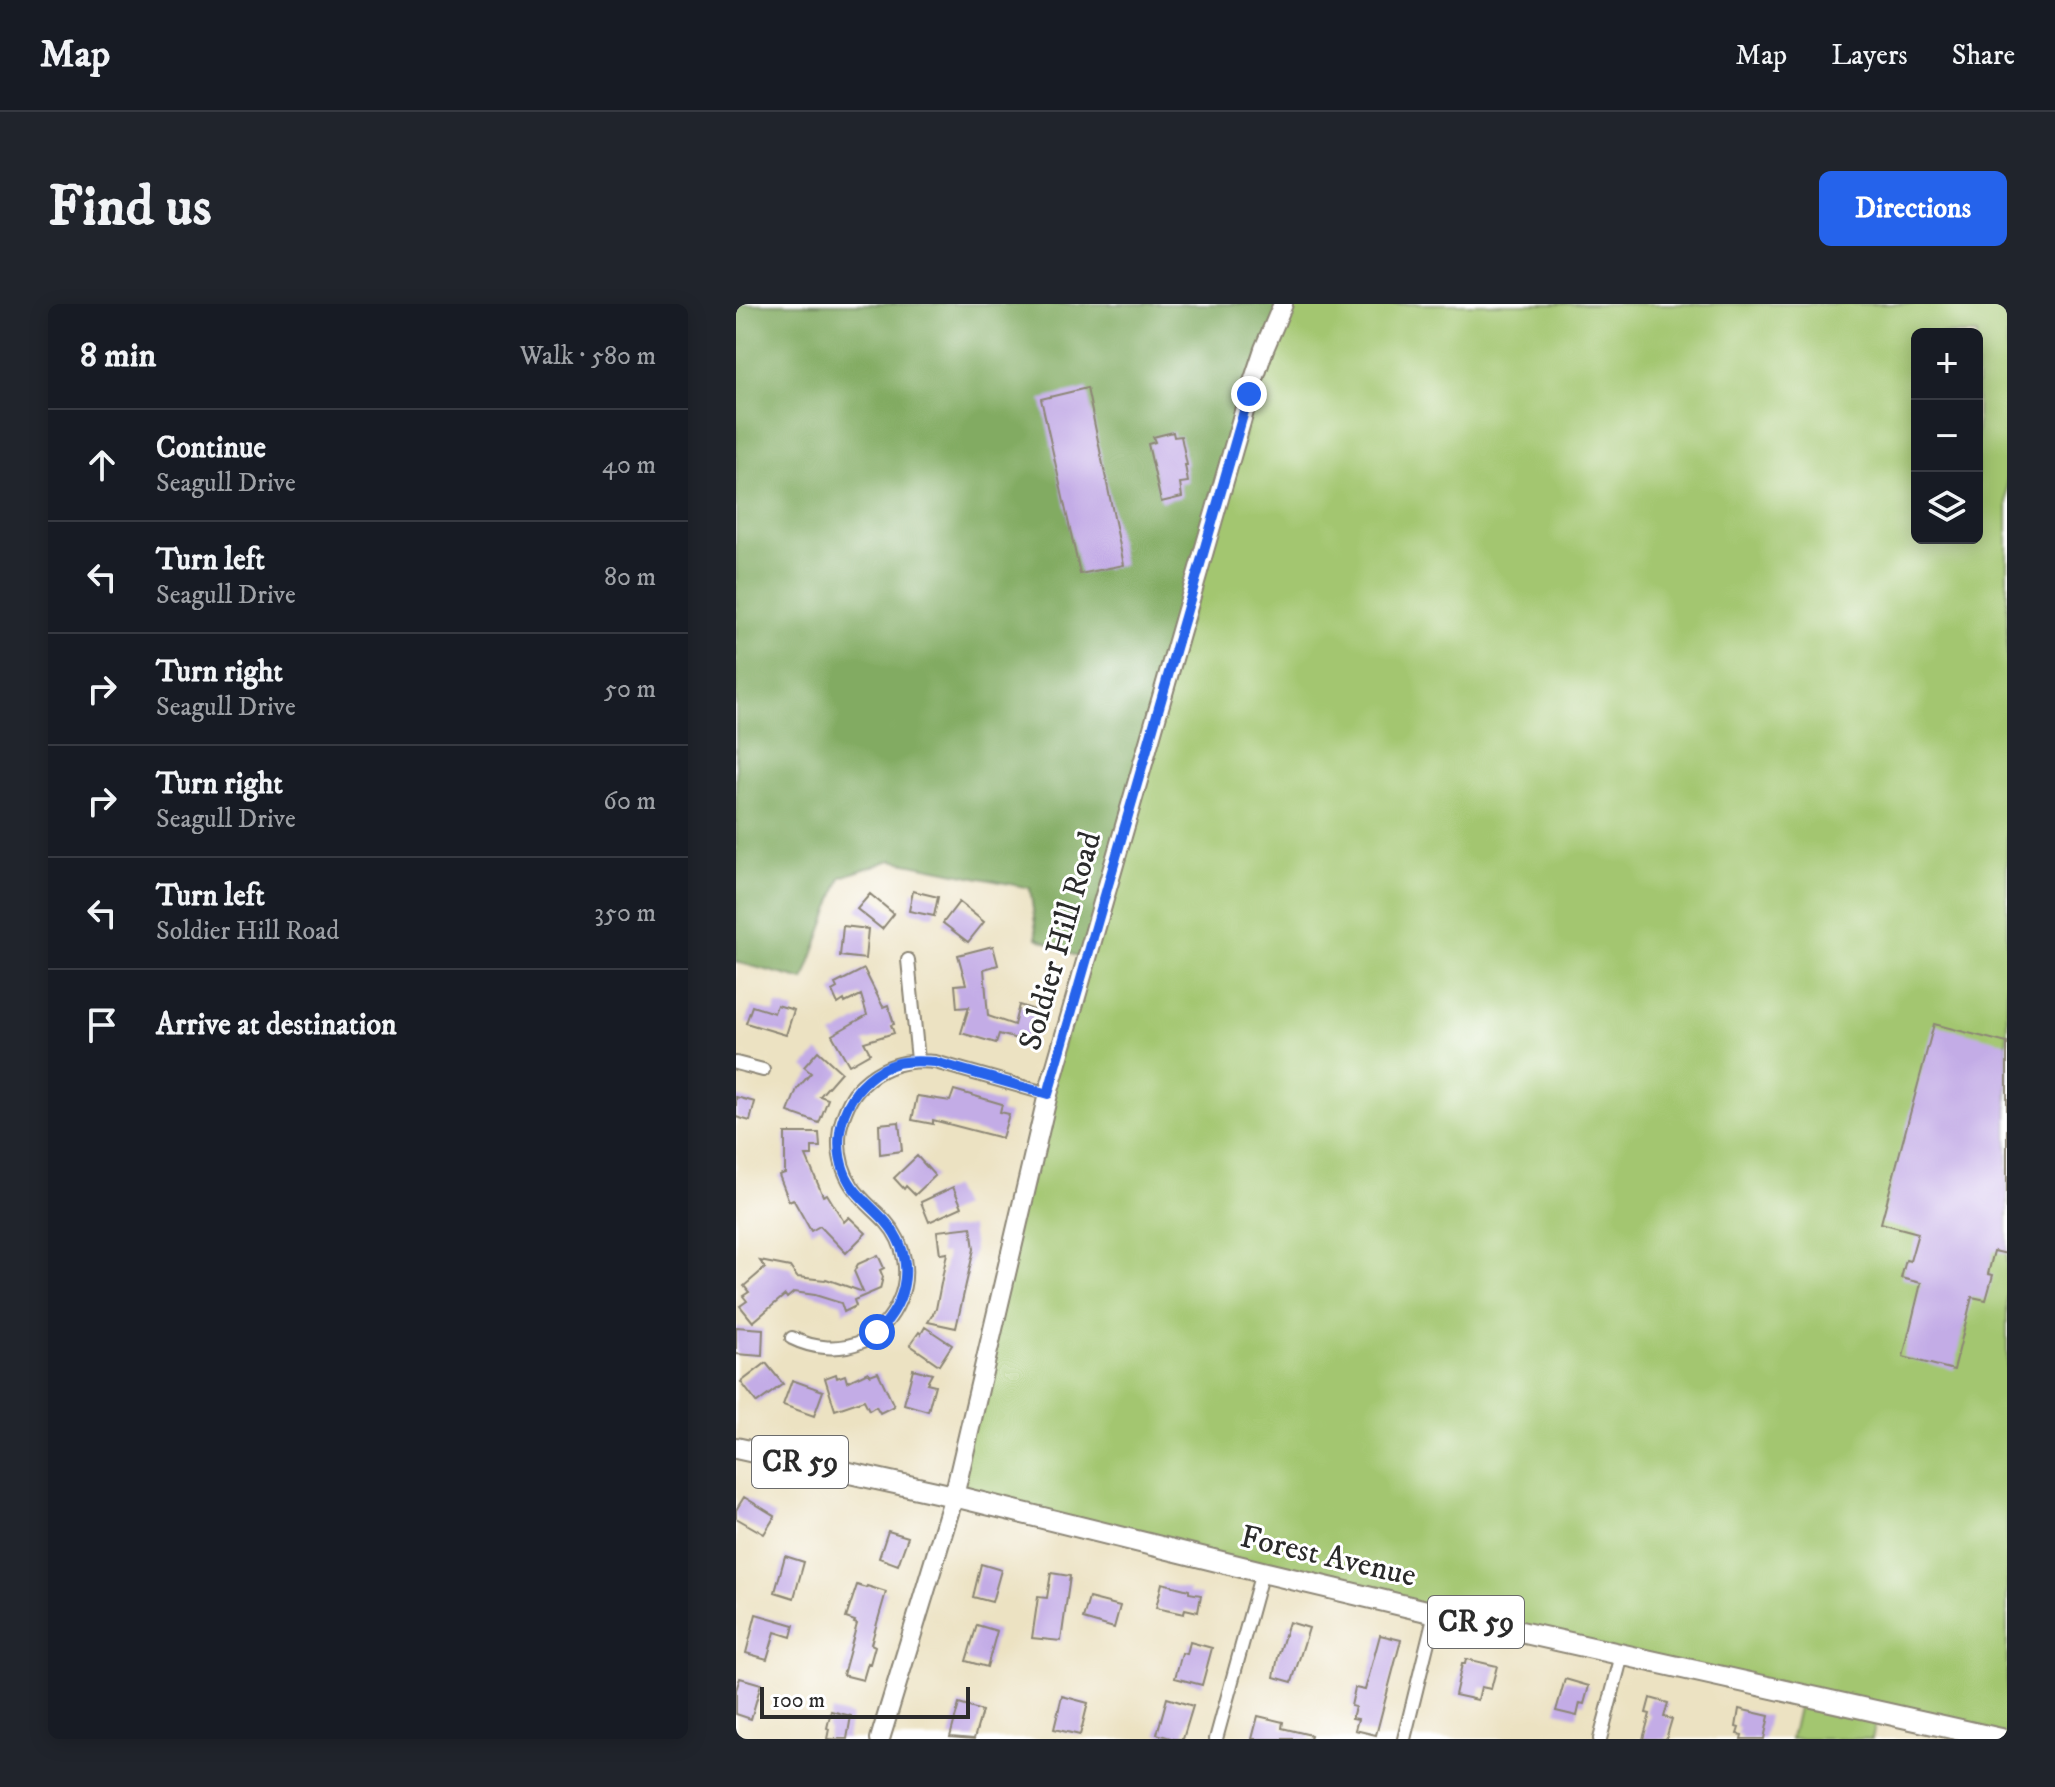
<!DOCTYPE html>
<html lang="en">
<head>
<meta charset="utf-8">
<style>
	:root { --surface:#171b24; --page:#20242c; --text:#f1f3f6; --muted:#9ea1a6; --line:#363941; --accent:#2563eb }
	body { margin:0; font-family:"IM FELL DW Pica",serif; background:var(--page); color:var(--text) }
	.controls { position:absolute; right:24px; top:24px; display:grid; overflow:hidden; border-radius:12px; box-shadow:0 4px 20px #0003 }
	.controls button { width:72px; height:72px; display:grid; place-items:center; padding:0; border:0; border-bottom:2px solid var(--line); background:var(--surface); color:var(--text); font:40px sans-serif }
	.scale { position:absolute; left:24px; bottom:20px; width:210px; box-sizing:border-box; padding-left:8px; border:4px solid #2b2b2b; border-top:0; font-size:22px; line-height:28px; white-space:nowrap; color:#2b2b2b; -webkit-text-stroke:6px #fff; paint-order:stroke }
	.stop { position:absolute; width:24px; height:24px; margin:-18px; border:6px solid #2563eb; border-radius:50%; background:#fff }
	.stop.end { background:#2563eb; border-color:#fff; box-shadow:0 2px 8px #0008 }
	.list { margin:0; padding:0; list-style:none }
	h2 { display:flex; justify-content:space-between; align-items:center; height:104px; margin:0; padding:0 32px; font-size:34px }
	h2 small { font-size:26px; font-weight:400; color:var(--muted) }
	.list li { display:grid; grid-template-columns:52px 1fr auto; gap:24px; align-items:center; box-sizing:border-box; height:112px; padding:0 32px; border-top:2px solid var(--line) }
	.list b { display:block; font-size:30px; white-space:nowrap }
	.list p { margin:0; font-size:26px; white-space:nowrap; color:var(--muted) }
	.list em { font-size:26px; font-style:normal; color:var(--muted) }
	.icon { flex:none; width:44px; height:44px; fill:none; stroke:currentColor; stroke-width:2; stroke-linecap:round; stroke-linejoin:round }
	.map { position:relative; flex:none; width:1271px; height:1435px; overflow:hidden; border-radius:12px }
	header { display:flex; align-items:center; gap:48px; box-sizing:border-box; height:112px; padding:0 40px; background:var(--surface); border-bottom:2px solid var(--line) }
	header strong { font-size:38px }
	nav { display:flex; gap:44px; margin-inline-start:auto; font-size:28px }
	.intro { display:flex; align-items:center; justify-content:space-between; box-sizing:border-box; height:192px; padding:0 48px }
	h1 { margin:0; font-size:56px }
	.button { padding:20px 36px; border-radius:12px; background:var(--accent); color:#fff; font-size:28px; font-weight:700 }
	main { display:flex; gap:48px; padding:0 48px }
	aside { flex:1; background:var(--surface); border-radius:12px; box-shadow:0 4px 20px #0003 }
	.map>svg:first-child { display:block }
	.green { fill:#a3c66f; stroke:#67784d; stroke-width:2; fill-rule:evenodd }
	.forest { fill:#82ab62; stroke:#566b46; stroke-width:2 }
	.building { fill:#c3ace6 }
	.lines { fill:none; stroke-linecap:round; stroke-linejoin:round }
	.street-casing { stroke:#8c8676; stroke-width:16 }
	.secondary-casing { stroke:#8c8676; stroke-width:22 }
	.primary-casing { stroke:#8c8676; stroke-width:24 }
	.street { stroke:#fff; stroke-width:12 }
	.secondary { stroke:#fff; stroke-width:18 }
	.primary { stroke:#fff; stroke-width:20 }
	.route { stroke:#2563eb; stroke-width:10 }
	.labels { text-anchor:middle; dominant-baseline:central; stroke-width:6; stroke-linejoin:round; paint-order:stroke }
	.shield { fill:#fff; stroke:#6b6b6b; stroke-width:2 }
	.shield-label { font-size:30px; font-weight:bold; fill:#2b2b2b }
	.street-label { font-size:32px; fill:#2b2b2b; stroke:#fff }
</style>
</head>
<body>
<header>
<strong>Map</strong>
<nav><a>Map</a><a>Layers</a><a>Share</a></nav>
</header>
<div class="intro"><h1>Find us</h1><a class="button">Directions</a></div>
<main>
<aside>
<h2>8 min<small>Walk · 580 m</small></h2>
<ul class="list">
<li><svg class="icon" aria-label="ahead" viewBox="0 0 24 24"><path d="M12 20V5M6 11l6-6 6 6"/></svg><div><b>Continue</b><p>Seagull Drive</p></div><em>40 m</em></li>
<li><svg class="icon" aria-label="left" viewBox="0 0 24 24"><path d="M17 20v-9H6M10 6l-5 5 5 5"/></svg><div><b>Turn left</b><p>Seagull Drive</p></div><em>80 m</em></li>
<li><svg class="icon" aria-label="right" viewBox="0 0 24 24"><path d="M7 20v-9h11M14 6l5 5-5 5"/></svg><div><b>Turn right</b><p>Seagull Drive</p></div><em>50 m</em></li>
<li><svg class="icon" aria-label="right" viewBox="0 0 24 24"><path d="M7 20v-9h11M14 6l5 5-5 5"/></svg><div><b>Turn right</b><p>Seagull Drive</p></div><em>60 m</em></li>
<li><svg class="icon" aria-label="left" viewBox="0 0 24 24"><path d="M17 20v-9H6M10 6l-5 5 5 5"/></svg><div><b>Turn left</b><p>Soldier Hill Road</p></div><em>350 m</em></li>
<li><svg class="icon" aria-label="arrive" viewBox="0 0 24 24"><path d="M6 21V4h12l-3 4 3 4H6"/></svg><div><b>Arrive at destination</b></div></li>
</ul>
</aside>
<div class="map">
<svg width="1271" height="1435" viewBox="0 0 1271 1435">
	<rect width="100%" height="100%" fill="#fff"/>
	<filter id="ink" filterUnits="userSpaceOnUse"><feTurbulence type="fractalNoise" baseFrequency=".0125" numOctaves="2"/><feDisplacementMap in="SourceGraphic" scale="16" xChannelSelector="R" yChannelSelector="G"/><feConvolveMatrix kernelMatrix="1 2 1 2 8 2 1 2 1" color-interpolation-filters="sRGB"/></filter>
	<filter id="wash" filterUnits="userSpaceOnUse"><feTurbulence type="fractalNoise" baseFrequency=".006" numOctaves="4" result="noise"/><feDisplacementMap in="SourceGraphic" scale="32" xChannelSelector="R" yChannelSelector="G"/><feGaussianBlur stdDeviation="1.8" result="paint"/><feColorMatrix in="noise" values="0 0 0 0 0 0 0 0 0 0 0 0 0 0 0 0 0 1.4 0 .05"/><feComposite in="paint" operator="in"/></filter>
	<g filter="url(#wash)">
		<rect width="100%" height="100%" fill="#ece2c2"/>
		<path class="green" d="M 547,0 L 1271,0 L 1271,1435 L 1142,1408 L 1136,1435 L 1055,1435 L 1065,1390 L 218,1192 L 312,790 ZM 1181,30 L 1241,30 L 1241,234 L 1181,234 Z"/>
		<path class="forest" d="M 0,0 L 547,0 L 350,657 L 301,634 L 294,584 L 155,556 L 105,573 L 68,676 L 0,658 Z"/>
		<g id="blocks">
			<path class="building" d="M 351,84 L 388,261 L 344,270 L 305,95 Z
				M 437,128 L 438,133 L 445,132 L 451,161 L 449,161 L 452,178 L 444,179 L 446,193 L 425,198 L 412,140 L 419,138 L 417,133 Z
				M 177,587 L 202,593 L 198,612 L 173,607 Z
				M 134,590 L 158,610 L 146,625 L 121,605 Z
				M 223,598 L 248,618 L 232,638 L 207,619 Z
				M 107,622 L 132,625 L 129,655 L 104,652 Z
				M 257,642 L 262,661 L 248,665 L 252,712 L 278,721 L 283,701 L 302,707 L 294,736 L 286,733 L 285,736 L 263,730 L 260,739 L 225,729 L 233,703 L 221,704 L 219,681 L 230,680 L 222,651 Z
				M 128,665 L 147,703 L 152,701 L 158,720 L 155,721 L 158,729 L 128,738 L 134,749 L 113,761 L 96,731 L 131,711 L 125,691 L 109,699 L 108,696 L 102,700 L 96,687 L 101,684 L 99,680 Z
				M 41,701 L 58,706 L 50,731 L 10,719 L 16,702 L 38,709 Z
				M 1198,720 L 1271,739 L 1271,950 L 1258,947 L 1252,970 L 1257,971 L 1250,996 L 1236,993 L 1218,1066 L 1167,1053 L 1185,979 L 1165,974 L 1170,956 L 1174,957 L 1182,929 L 1145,919 Z
				M 82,747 L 105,768 L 84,792 L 92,795 L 83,819 L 52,808 L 61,785 L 75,769 L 68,763 Z
				M 218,786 L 266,800 L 264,808 L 273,810 L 266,834 L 197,816 L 197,820 L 176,816 L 181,792 L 214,797 Z
				M 0,793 L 19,798 L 14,817 L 0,813 Z
				M 163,818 L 166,847 L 144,850 L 143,820 Z
				M 49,829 L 83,829 L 84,843 L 76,843 L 76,852 L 70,852 L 87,892 L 91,890 L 108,918 L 113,913 L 130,929 L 110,949 L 84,922 L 75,927 L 57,895 L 53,897 L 43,871 L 49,869 Z
				M 181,852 L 199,872 L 179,891 L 170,882 L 168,885 L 158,874 Z
				M 217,883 L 226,903 L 193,918 L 185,898 Z
				M 235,923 L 238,945 L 220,1024 L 192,1018 L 200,1005 L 211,949 L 204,950 L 201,927 Z
				M 142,951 L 148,964 L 144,966 L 147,973 L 144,985 L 118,996 L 120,1002 L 108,1008 L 105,999 L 79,991 L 58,988 L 51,994 L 49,991 L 17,1018 L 4,1002 L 11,997 L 7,992 L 13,988 L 8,982 L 29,964 L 24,957 L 54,963 L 61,973 L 89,976 L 90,975 L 127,988 L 118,967 L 122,960 Z
				M 0,1023 L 27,1025 L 26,1052 L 0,1050 Z
				M 189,1023 L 216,1041 L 203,1061 L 174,1041 L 183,1028 L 185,1030 Z
				M 30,1059 L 47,1080 L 21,1099 L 5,1078 Z
				M 177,1065 L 196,1070 L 191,1079 L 199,1081 L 192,1107 L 168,1100 Z
				M 132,1068 L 134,1071 L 142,1068 L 158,1102 L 144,1109 L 140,1102 L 133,1106 L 128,1096 L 99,1106 L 89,1074 L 100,1070 L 101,1074 L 109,1071 L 111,1078 Z
				M 56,1076 L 87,1087 L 78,1112 L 47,1101 Z
				M 8,1193 L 39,1212 L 28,1230 L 0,1214 L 0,1206 Z
				M 152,1227 L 172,1233 L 162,1261 L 143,1254 Z
				M 49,1252 L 68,1258 L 58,1294 L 39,1288 Z
				M 245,1260 L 265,1266 L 256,1298 L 237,1293 Z
				M 315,1269 L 334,1272 L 325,1337 L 296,1334 L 302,1293 L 311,1294 Z
				M 426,1279 L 453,1286 L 453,1289 L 465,1291 L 462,1308 L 449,1305 L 448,1310 L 420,1304 Z
				M 121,1281 L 130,1284 L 131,1282 L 150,1288 L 135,1340 L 139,1342 L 134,1360 L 132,1359 L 127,1376 L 107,1371 L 121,1320 L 118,1319 L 119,1317 L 110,1314 Z
				M 353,1294 L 384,1302 L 378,1324 L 347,1315 Z
				M 20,1310 L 58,1321 L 55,1333 L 39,1328 L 31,1355 L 10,1349 Z
				M 553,1318 L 573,1324 L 556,1378 L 538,1373 L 542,1353 Z
				M 241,1321 L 261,1327 L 251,1363 L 230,1357 Z
				M 644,1331 L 665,1336 L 640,1431 L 619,1426 L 622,1415 L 616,1414 L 619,1403 L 615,1402 L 619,1384 L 629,1386 Z
				M 454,1338 L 476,1344 L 466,1381 L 439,1374 L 446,1349 L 451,1350 Z
				M 730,1355 L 761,1362 L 755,1385 L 745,1383 L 742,1396 L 719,1391 L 726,1360 L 729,1360 Z
				M 4,1374 L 25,1380 L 15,1415 L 0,1410 L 0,1386 Z
				M 829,1375 L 853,1382 L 848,1400 L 844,1399 L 841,1412 L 820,1407 Z
				M 326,1392 L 352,1399 L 344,1431 L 318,1425 Z
				M 431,1394 L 457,1402 L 447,1435 L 438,1435 L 421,1430 Z
				M 914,1394 L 932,1399 L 928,1413 L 936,1415 L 930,1435 L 907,1435 L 914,1410 L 910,1409 Z
				M 223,1400 L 246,1407 L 238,1435 L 214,1433 Z
				M 1003,1405 L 1033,1412 L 1028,1435 L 1005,1435 L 1006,1431 L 1001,1430 L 1003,1424 L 1000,1423 Z
				M 95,1407 L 115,1412 L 111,1435 L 91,1435 L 93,1425 L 91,1424 Z
				M 522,1412 L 547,1418 L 546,1424 L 575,1431 L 574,1435 L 516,1435 Z"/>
		</g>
	</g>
	<g filter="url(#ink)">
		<use href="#blocks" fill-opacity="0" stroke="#8c8676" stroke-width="2"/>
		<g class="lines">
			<g class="street-casing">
				<path id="street" d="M 172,656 L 182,756
					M 0,759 L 27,766
					M 56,1034 C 78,1045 104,1047 127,1037 C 143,1028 156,1014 163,997 C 175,971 169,939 150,918 C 139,906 125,896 116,882 C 105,865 101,844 104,824 C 108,808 114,792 126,781 C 147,761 171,755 199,758 L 312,790
					M 480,1435 L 526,1268
					M 668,1435 L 699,1309
					M 864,1435 L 886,1351"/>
			</g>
			<g class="secondary-casing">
				<path id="secondary" d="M 144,1435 L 218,1192 L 312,790 L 513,90 L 528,45 L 547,0"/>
			</g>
			<g class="primary-casing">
				<path id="primary" d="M 0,1144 L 218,1192 L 526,1268 L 699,1309 L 1265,1435"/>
			</g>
			<use href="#street" class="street"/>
			<use href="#secondary" class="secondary"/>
			<use href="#primary" class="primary"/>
		</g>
	</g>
	<g class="lines" filter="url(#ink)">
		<path class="route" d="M 141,1028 C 172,998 181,954 150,918 C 135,901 116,889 108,867 C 92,823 117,772 162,759 C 175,756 187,757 199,758 L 312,790 L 513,90"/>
	</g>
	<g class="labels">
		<g class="shield">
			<rect x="16" y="1132" width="96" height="52" rx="6"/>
			<rect x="692" y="1292" width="96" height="52" rx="6"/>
		</g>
		<g class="shield-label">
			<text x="64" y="1158">CR 59</text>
			<text x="740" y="1318">CR 59</text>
		</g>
		<g class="street-label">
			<text transform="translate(325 637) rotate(-74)">Soldier Hill Road</text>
			<text transform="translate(592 1253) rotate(13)">Forest Avenue</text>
		</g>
	</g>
</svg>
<div class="controls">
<button>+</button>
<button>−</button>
<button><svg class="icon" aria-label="layers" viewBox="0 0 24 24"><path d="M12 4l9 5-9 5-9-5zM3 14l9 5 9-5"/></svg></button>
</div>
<div class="scale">100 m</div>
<div class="stop" style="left:141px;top:1028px"></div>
<div class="stop end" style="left:513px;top:90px"></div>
</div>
</main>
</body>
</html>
